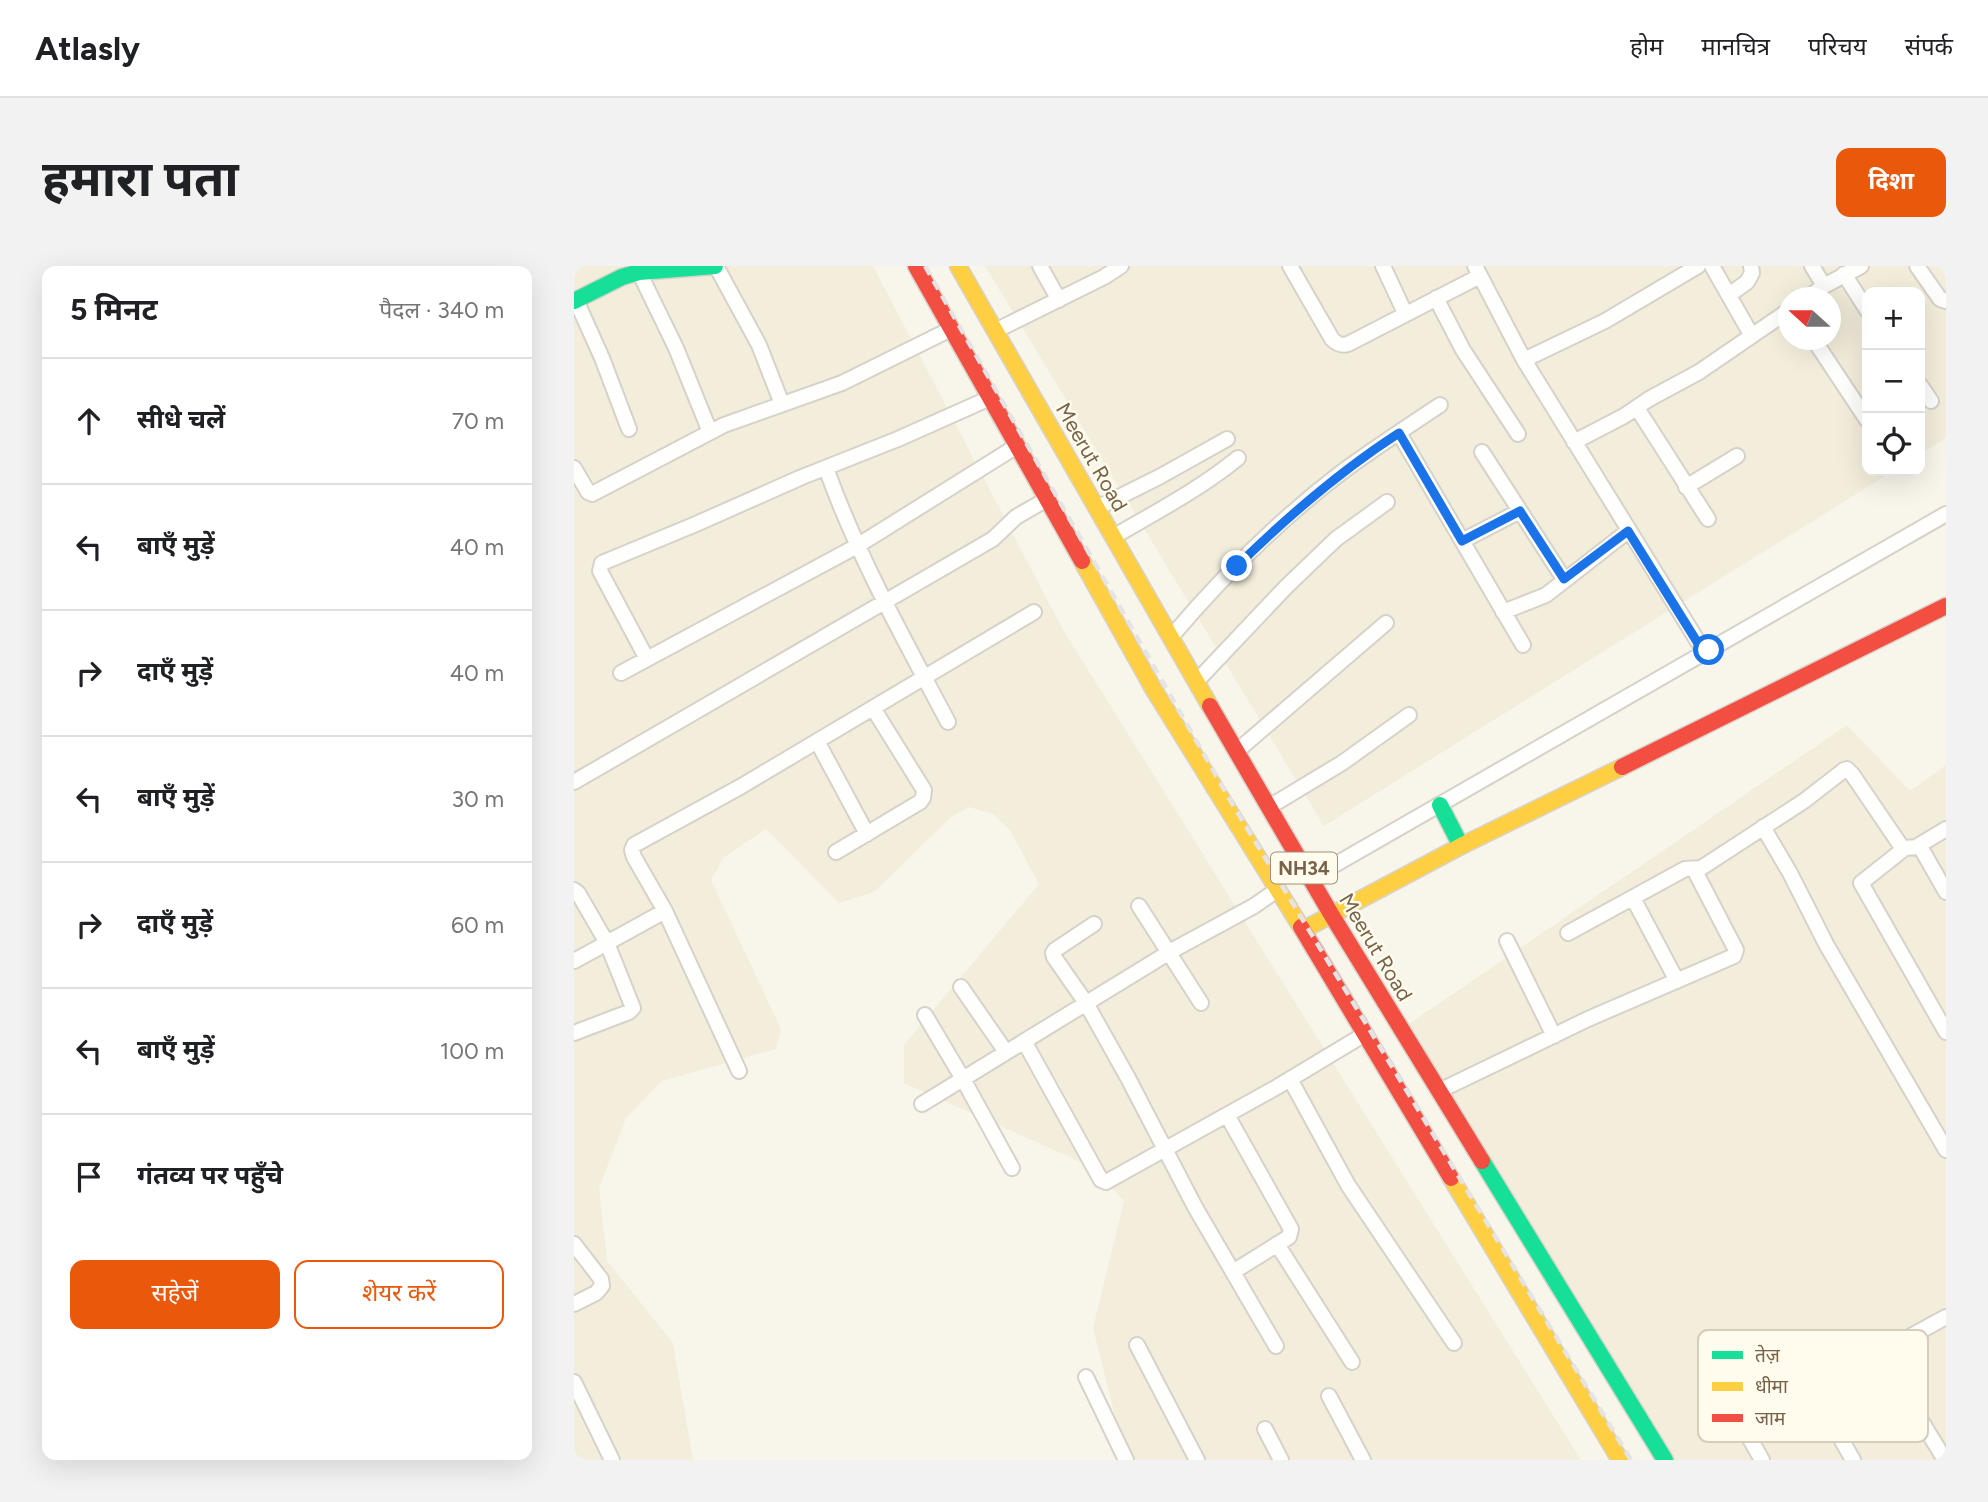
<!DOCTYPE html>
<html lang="hi">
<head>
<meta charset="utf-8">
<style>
	:root { --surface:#fff; --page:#f2f2f2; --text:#202124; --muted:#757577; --line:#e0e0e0; --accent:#ea580c }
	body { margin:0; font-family:Figtree,"Noto Sans Devanagari",sans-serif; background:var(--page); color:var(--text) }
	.controls { position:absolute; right:21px; top:21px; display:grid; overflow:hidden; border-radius:14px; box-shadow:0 7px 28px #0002 }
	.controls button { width:63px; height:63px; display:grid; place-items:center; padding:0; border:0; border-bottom:2px solid var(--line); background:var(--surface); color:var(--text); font:35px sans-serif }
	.compass { position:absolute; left:1204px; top:21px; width:63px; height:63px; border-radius:50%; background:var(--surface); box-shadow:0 7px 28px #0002; rotate:291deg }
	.stop { position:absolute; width:21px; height:21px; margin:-16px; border:5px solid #1a73e8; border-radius:50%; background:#fff }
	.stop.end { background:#1a73e8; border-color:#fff; box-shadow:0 2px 7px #0008 }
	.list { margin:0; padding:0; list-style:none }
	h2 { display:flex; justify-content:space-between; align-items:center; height:91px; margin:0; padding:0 28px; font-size:30px }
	h2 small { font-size:23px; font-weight:400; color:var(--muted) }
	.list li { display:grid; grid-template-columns:46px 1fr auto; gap:21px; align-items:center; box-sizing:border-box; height:126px; padding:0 28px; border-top:2px solid var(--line) }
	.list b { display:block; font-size:26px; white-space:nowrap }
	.list em { font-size:23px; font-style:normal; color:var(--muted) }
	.actions { display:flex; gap:14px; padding:21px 28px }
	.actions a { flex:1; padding:16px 0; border:2px solid var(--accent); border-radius:14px; text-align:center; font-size:24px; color:var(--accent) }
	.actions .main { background:var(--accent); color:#fff }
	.icon { flex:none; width:38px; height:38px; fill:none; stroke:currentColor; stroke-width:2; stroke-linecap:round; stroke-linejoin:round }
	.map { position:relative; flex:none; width:1372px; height:1194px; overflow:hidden; border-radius:14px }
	header { display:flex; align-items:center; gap:42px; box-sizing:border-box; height:98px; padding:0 35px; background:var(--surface); border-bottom:2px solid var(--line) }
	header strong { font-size:33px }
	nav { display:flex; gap:38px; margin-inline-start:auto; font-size:24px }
	.intro { display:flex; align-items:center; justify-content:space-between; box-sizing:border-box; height:168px; padding:0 42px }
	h1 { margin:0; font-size:49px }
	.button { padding:18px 32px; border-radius:14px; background:var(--accent); color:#fff; font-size:24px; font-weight:700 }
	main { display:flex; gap:42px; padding:0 42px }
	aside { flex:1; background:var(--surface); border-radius:14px; box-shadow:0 7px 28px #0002 }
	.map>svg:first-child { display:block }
	.residential { fill:#f3eddb; fill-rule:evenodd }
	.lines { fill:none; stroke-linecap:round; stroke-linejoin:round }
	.street-casing { stroke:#d7d2c9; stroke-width:18 }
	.fast-casing { stroke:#d8d2c9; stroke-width:19 }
	.slow-casing { stroke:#d8d2c9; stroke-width:19 }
	.jam-casing { stroke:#d8d2c9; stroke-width:19 }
	.street { stroke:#fefefc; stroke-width:14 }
	.fast { stroke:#16e098; stroke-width:16 }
	.slow { stroke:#ffcf43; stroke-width:16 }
	.jam { stroke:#f24e42; stroke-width:16 }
	.rail { stroke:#e6e3e5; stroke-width:4.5; stroke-dasharray:10 7; stroke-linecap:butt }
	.route { stroke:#1a73e8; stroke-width:9 }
	.labels { text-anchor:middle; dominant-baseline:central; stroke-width:5; stroke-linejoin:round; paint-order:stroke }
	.shield { fill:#fffbed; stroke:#a0907b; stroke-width:2 }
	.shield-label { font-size:19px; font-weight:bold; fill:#77624a }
	.street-label { font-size:21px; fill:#77624a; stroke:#fffbed }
	.key { fill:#fffbed; stroke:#d6cdbc; stroke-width:2 }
	.key-label { font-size:19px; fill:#77624a }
</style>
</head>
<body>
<header>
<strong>Atlasly</strong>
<nav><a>होम</a><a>मानचित्र</a><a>परिचय</a><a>संपर्क</a></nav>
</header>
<div class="intro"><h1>हमारा पता</h1><a class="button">दिशा</a></div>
<main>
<aside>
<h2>5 मिनट<small>पैदल · 340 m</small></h2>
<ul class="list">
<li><svg class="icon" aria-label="ahead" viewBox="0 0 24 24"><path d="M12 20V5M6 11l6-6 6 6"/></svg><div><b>सीधे चलें</b></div><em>70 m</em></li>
<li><svg class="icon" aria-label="left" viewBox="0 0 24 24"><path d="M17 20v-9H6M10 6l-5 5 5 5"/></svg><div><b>बाएँ मुड़ें</b></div><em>40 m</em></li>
<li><svg class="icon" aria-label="right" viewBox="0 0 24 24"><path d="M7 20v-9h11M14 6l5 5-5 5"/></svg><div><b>दाएँ मुड़ें</b></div><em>40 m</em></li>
<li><svg class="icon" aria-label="left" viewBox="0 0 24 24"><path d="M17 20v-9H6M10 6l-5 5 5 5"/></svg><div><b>बाएँ मुड़ें</b></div><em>30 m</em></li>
<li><svg class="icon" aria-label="right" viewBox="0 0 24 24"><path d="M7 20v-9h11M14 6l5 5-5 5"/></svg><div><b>दाएँ मुड़ें</b></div><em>60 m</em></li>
<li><svg class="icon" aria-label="left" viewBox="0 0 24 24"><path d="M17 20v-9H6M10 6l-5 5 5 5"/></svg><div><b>बाएँ मुड़ें</b></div><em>100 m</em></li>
<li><svg class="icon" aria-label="arrive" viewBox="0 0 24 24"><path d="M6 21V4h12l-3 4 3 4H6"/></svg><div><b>गंतव्य पर पहुँचे</b></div></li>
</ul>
<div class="actions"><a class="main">सहेजें</a><a>शेयर करें</a></div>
</aside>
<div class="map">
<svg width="1372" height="1194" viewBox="0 0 1372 1194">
	<rect width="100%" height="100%" fill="#f8f5eb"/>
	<path class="residential" d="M 0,0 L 299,0 L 489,364 L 1007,1194 L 552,1194 L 519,1062 L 550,935 L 520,902 L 330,817 L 330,779 L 465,618 L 436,564 L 419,548 L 395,541 L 377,551 L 300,626 L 265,637 L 192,563 L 149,592 L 137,614 L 207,763 L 202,783 L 88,815 L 52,852 L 25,922 L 33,995 L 99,1077 L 119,1194 L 0,1194 Z
		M 411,0 L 1372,0 L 1372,172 L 1346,188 L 1346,26 L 1293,26 L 1293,205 L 1319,205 L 750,560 ZM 1214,32 L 1256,32 L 1256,74 L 1214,74 Z
		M 1273,459 L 1336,525 L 1372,499 L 1372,1194 L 1092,1194 L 835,758 Z"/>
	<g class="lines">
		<g class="street-casing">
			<path id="street" d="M 142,0 L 185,79 L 208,138
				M 466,0 L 485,34
				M 716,0 L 758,73 C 763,78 767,80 774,78 L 906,10
				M 809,0 L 831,47
				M 901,0 L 950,94 L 1131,387
				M 1138,0 L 1178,70
				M 1238,0 L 1250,20
				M 1343,0 L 1366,33 L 1372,35
				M 65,6 L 102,82 L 136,166
				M 1270,8 L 1293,44
				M 1155,29 L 1173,16 L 1178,7 L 1177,0
				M 862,32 L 889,84 L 944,168
				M 1233,32 L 1250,20 L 1287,0
				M 2,34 L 28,92 L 55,163
				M 421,65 L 530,11 L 547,0
				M 1240,74 L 1293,154
				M 950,94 L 1031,55 L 1124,0
				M 1346,119 L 1357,135
				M 1063,142 L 1134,253
				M 825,167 L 949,379
				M 1000,176 L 1050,150 L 1075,133 L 1125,106 L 1214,45
				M 908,186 L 990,313
				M 0,202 L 14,226 L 18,228 L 150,159 L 268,117 L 377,63
				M 252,202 C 284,291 330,373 374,456
				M 1112,221 L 1163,190
				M 523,242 L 585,211 L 653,173
				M 539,271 C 582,246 626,223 664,192
				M 888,275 L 946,245
				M 929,346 L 972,329 L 1054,265
				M 597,371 C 648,311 705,254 768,206 C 799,183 833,161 866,139
				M 73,393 L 26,305 L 28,297 L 122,258 L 228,211 L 324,173 L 416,132
				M 47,407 L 283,280 L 443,180
				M 622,416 L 712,321 L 762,273 L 813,236
				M 243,475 L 293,568
				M 663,485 L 812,357
				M 0,516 L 419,273 L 442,251 L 473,233
				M 695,541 L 768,497 L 835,449
				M 1189,561 L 1216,607 L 1252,678 L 1372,884
				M 1342,581 L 1372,563
				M 1331,582 L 1287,617 L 1372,766
				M 262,586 L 346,536 L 349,532 L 350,524 L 299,442
				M 736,613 L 1372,248
				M 0,624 L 4,627 L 33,677 L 59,742 L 55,746 L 0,767
				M 1059,632 L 1103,715
				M 565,640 L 627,737
				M 520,658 L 481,684 L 479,687 L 480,691 L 512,737 L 554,812 L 621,941 L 702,1080
				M 994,667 L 1111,603 L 1126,602
				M 933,675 L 980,770
				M 0,695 L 91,645
				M 387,721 L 432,786
				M 351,749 L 389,813 L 438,902
				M 450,775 L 527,914 L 532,916 L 703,821 L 791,768
				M 165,805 L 91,645 L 60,591 L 58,584 L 60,579 L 166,521 L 460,346
				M 716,813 L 774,919 L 880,1077
				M 865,825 L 1014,753 L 1160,690 L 1162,684 L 1123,609 L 1124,604 L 1230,535 L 1270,504 L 1273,503 L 1278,508 L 1327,580 L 1331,582 L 1344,581 L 1348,584 L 1372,626
				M 348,838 L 599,684 L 680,640 L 703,624
				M 653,849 L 717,963 L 715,971 L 659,1006
				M 0,978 L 27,1013 L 28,1020 L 22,1027 L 0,1038
				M 703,978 L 778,1096
				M 1210,1073 L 1279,1194
				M 563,1079 L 623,1194
				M 1306,1087 L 1371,1194
				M 1136,1103 L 1188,1194
				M 512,1111 L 552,1194
				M 0,1116 L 38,1194
				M 755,1130 L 789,1194
				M 691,1163 L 707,1194
				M 1173,1168 L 1266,1109 L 1372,1051"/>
		</g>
		<g class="fast-casing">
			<path id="fast" d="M 0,35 L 48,11 L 65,6 L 141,0
				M 866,539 L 887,580
				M 908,895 L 1091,1194"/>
		</g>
		<g class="slow-casing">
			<path id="slow" d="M 384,0 L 636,440
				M 508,295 L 580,424 L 727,661
				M 729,664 L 887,580 L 1048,501
				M 877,912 L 1046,1194"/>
		</g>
		<g class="jam-casing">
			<path id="jam" d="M 342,0 L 508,295
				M 636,440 L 757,648 L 908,895
				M 1048,501 L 1372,340
				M 727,661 L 877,912"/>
		</g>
		<use href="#street" class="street"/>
		<use href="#fast" class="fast"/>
		<use href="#slow" class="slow"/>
		<use href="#jam" class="jam"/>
		<path class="rail" d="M 351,0 L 659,539 L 1057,1194"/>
	</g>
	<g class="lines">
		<path class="route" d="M 663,300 C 713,251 766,205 825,167 L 888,275 L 946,245 L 990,313 L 1054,265 L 1130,387 L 1135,384"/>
	</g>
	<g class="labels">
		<rect class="shield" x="697" y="586.5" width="66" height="31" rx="5"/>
		<g class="shield-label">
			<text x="730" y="602">NH34</text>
		</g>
		<g class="street-label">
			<text transform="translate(518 191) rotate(60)">Meerut Road</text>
			<text transform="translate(802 681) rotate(59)">Meerut Road</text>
		</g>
	</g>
	<rect x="1124" y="1064" width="230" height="112" rx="10" class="key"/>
	<rect x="1138" y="1085" width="31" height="8" fill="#16e098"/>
	<rect x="1138" y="1116" width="31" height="9" fill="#ffcf43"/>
	<rect x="1138" y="1148" width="31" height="8" fill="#f24e42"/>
	<g class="key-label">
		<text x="1181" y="1096">तेज़</text>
		<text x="1181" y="1127">धीमा</text>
		<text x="1181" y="1159">जाम</text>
	</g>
</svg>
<div class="controls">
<button>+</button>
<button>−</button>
<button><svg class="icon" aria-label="locate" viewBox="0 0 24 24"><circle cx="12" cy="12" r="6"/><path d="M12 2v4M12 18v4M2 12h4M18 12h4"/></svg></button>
</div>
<svg class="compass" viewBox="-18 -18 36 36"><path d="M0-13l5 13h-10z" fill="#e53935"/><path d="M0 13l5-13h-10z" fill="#757577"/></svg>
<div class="stop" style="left:1135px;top:384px"></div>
<div class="stop end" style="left:663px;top:300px"></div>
</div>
</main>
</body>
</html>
